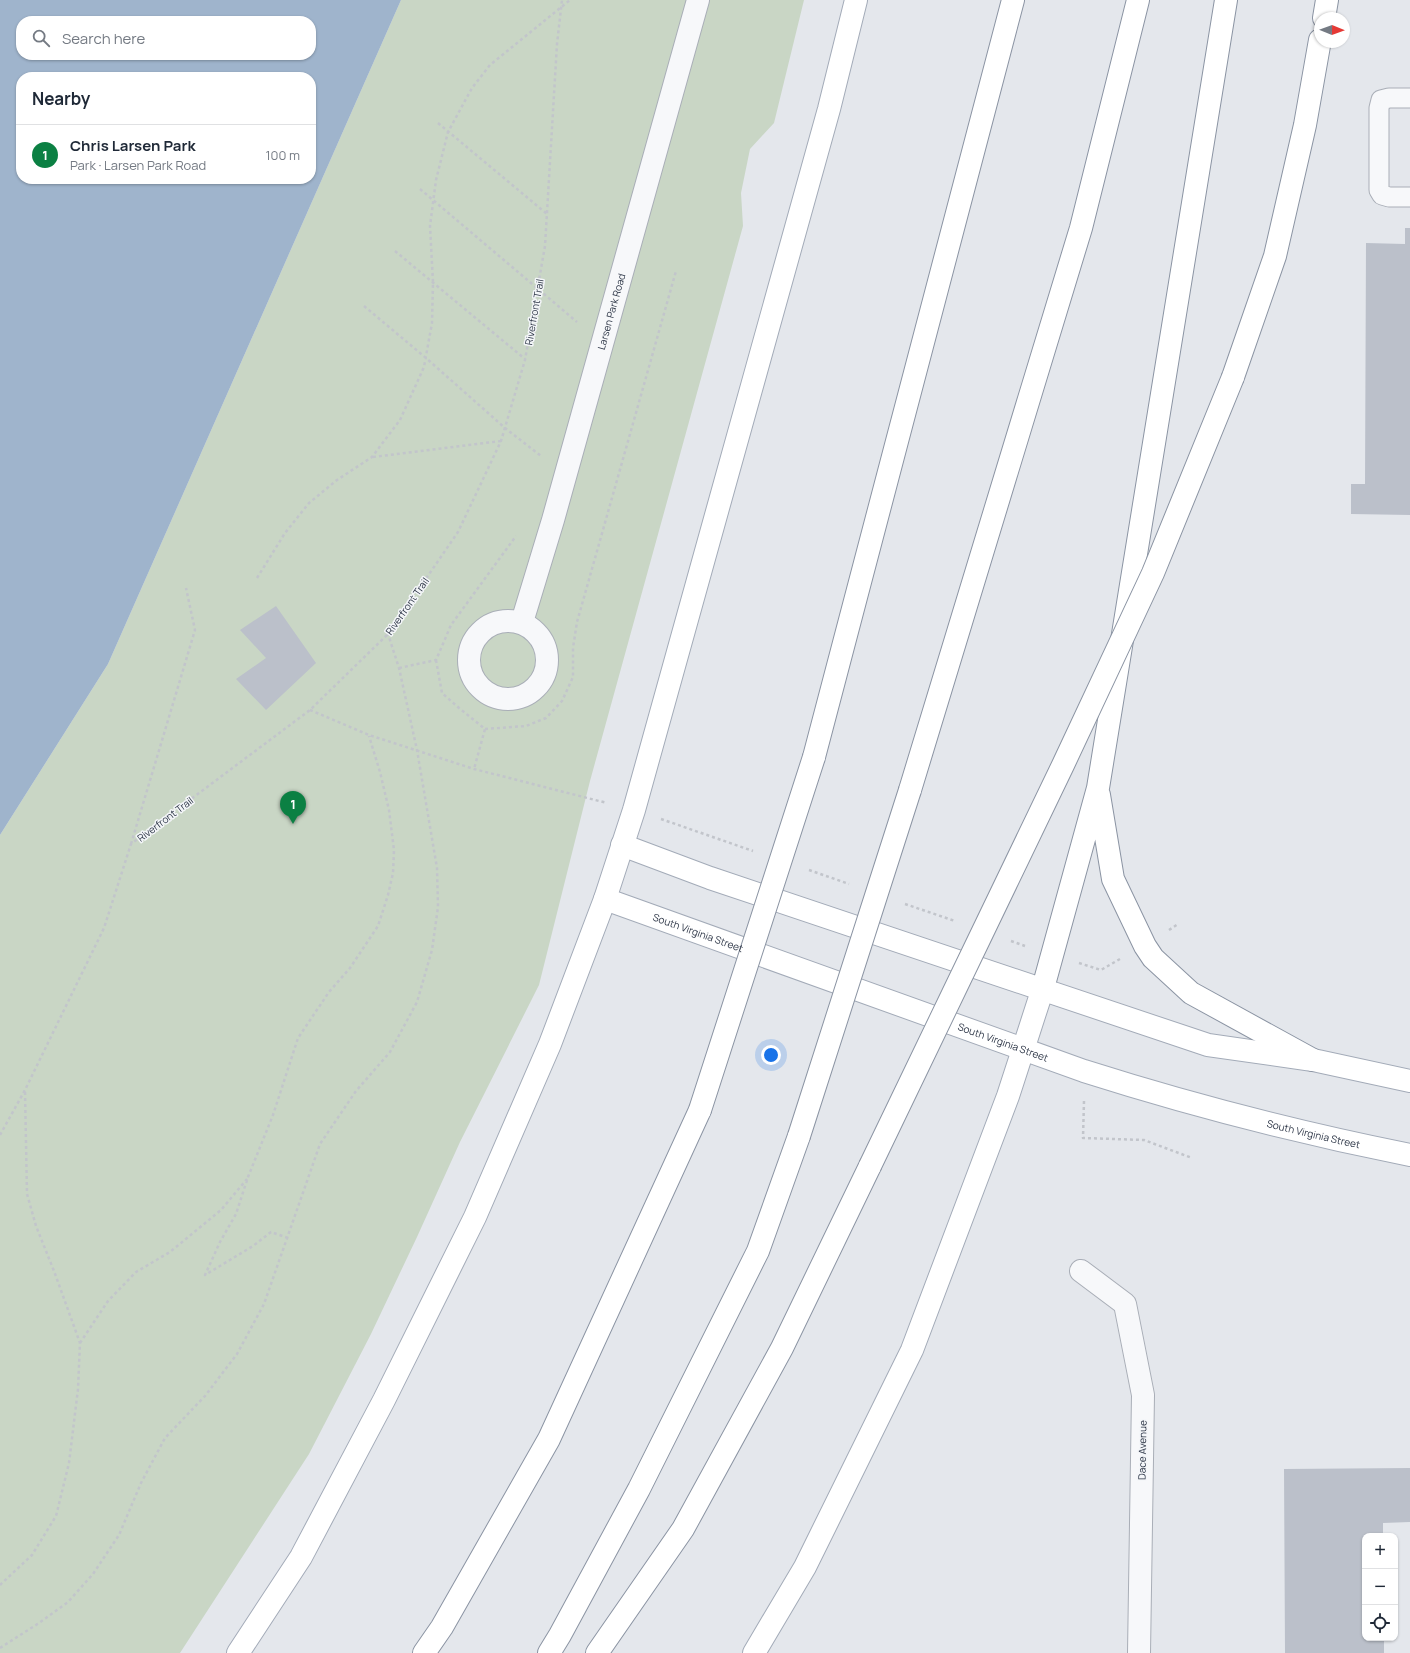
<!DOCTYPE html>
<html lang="en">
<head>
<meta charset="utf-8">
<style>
	:root { --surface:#fff; --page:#f6f6f7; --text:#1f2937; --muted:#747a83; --line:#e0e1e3; --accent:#0b8043 }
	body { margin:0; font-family:Manrope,sans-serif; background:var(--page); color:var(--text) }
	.controls { position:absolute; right:12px; bottom:12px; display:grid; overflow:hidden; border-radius:8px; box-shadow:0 1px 3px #0004 }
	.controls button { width:36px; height:36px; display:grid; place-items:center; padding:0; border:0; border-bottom:1px solid var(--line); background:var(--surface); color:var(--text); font:20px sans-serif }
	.compass { position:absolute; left:1314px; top:12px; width:36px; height:36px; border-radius:50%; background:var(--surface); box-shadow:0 1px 3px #0004; rotate:91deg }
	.you { position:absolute; left:771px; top:1055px; width:14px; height:14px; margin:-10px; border:3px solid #fff; border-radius:50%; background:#1a73e8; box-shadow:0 0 0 6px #1a73e833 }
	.badge { display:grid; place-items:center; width:26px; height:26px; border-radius:50%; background:var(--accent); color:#fff; font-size:13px; font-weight:700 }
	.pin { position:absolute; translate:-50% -33px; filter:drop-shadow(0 1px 2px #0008) }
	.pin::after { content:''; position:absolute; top:21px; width:14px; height:12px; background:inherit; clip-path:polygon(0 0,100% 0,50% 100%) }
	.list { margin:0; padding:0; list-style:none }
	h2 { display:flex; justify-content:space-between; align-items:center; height:52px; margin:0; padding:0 16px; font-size:17px }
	h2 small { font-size:13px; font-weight:400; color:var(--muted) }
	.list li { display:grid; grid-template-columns:26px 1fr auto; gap:12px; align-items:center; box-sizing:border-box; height:60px; padding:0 16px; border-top:1px solid var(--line) }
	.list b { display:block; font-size:15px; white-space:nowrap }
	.list p { margin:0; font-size:13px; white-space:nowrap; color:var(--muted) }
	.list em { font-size:13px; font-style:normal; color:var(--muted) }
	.icon { flex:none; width:22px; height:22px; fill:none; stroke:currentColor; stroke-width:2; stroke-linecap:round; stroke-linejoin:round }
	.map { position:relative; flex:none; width:1410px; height:1653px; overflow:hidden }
	.search { position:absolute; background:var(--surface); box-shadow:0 1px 3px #0004; left:16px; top:16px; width:300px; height:44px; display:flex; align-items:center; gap:10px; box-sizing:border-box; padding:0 14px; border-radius:16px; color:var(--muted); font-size:15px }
	.panel { position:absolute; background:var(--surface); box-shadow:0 1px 3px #0004; left:16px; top:72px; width:300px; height:112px; border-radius:16px }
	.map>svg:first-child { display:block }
	.green { fill:#c9d6c5 }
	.water { fill:#9fb4cc; fill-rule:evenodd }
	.building { fill:#bbc0ca }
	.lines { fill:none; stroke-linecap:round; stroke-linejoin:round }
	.lane-casing { stroke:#a9aeb7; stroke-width:21 }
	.street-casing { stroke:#a9aeb7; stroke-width:24 }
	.primary-casing { stroke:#a3abb8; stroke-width:24 }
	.highway-casing { stroke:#8b94a3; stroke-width:24 }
	.path { stroke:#c2c5cb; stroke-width:2.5; stroke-dasharray:3 3; stroke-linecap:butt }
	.lane { stroke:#f7f8fa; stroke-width:19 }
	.street { stroke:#f7f8fa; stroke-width:22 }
	.primary { stroke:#fff; stroke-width:22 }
	.highway { stroke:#fff; stroke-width:22 }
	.highway-bridge-casing { stroke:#8b94a3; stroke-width:24; stroke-linecap:butt }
	.highway-bridge { stroke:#fff; stroke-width:22 }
	.labels { text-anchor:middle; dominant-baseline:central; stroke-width:3; stroke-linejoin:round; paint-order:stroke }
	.street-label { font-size:10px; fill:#2b3445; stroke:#f4f6f9 }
</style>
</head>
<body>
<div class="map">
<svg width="1410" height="1653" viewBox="0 0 1410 1653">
	<rect width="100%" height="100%" fill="#e4e7ec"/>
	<path class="green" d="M 401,0 L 804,0 L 774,123 L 750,149 L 741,193 L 743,226 L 590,781 L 539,985 L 460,1142 L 417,1237 L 371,1334 L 309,1454 L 180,1653 L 0,1653 L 0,835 L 108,664 Z"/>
	<path class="water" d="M 0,0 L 401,0 L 108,664 L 0,835 ZM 21,21 L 311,21 L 311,55 L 21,55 ZM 21,77 L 311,77 L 311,179 L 21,179 Z"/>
	<path class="building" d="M 1405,228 L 1410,228 L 1410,515 L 1351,514 L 1351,484 L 1365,484 L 1366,243 L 1405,244 Z
		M 276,606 L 316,663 L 266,710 L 236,679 L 266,658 L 240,630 Z
		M 1410,1468 L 1410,1522 L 1383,1523 L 1383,1536 L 1365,1536 L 1365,1638 L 1384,1638 L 1384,1653 L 1285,1653 L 1284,1469 Z"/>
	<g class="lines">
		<g class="lane-casing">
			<path id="lane" d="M 1410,98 L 1389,98 L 1381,100 L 1379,108 L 1379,190 L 1382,195 L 1389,197 L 1410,197"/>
		</g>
		<g class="street-casing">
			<g id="street">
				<circle cx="508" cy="660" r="39"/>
				<path id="s1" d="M 522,622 L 553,520 L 698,0"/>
				<path d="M 1081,1271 L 1125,1304 L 1143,1395 L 1139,1653"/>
			</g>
		</g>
		<g class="primary-casing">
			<g id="primary">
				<path d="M 622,845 L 710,878 L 1208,1045 L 1313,1060 L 1410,1081"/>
				<path id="s2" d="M 605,899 L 1084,1071 C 1191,1105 1300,1133 1410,1155"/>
				<path d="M 238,1653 L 301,1557 L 384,1400 L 475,1217 L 550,1044 L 605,899 L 634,810 L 829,109 L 856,0"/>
				<path d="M 754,1653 L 805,1567 L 912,1350 L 1008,1096 L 1043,988"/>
			</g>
		</g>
		<g class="highway-casing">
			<path id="highway" d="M 1324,18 L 1327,0
				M 1233,377 L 1275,256 L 1305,125 L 1320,40
				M 814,757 L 1013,0
				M 910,790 L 1081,228 L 1138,0
				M 1099,795 L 1113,879 L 1145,946 L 1153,958 L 1191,993 L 1313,1060
				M 1043,988 L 1098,788 L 1226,0
				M 424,1653 L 442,1627 L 549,1439 L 700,1110
				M 549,1653 L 560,1635 L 639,1489 L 758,1251 L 799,1136
				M 597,1653 L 683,1529 L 782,1348 L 870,1166"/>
		</g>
		<path class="path" d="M 438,123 L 547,214
			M 420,189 L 577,322
			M 395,251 L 525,359
			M 364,306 L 426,358 L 505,428 L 541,456
			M 373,457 L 501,441
			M 257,578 L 285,533 L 309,503 L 337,480 L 372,457 L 400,420 L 424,367 L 432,323 L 433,282 L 430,226 L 436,180 L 448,132 L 472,88 L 490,65 L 570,0
			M 436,660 L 442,693 L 459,708 L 485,729 L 474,769
			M 399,668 L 436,660 L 451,625 L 516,536
			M 310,710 L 369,735 L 474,769 L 607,803
			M 485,729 L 526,726 L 546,718 L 562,701 L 573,677 L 573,648 L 577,622 L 676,271
			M 661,819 L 753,851
			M 131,844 L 195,630 L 186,588
			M 809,870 L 849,884
			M 905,904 L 955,921
			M 1169,930 L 1178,924
			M 1011,941 L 1025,946
			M 1079,963 L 1101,970 L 1120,959
			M 1084,1101 L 1083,1138 L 1144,1140 L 1192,1158
			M 0,1135 L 25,1090 L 104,928 L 131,844 L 310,710 L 388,634 L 458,532 L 501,441 L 525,360 L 545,246 L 557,44 L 562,0
			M 288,1238 L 271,1232 L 253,1246 L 205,1275 L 220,1242 L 236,1214 L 248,1177 L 273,1115 L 298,1038 L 329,992 L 350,968 L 378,926 L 388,895 L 393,873 L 394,850 L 389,810 L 380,772 L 369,736
			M 80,1343 L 108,1301 L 136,1272 L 170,1252 L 221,1210 L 247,1179
			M 0,1585 L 32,1555 L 56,1516 L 69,1463 L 78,1389 L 80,1343 L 54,1271 L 36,1226 L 27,1194 L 25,1091
			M 0,1648 L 39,1623 L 68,1602 L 93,1574 L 119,1535 L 141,1483 L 165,1438 L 205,1396 L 237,1354 L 264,1304 L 320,1144 L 356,1091 L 390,1052 L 417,1002 L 432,950 L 438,907 L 437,868 L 417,750 L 399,668 L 388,634"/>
		<use href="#lane" class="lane"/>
		<use href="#street" class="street"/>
		<use href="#primary" class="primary"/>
		<use href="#highway" class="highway"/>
		<g class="highway-bridge-casing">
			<path id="highway-bridge" d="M 700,1110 L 814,757
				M 799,1136 L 910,790
				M 870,1166 L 1063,765 L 1153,573 L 1233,377"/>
		</g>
		<use href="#highway-bridge" class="highway-bridge"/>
	</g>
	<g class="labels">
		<g class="street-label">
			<text transform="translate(534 312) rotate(-80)">Riverfront Trail</text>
			<text stroke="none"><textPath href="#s1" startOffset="323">Larsen Park Road</textPath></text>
			<text transform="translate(407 606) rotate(-55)">Riverfront Trail</text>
			<text transform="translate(165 819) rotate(-37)">Riverfront Trail</text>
			<text stroke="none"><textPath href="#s2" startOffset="99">South Virginia Street</textPath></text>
			<text stroke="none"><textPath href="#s2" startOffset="423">South Virginia Street</textPath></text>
			<text stroke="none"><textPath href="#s2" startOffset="747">South Virginia Street</textPath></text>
			<text transform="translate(1142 1450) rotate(-89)">Dace Avenue</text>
		</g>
	</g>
</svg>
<div class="controls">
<button>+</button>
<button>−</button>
<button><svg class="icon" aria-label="locate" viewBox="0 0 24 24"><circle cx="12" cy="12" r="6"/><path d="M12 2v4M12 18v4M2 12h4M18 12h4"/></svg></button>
</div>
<svg class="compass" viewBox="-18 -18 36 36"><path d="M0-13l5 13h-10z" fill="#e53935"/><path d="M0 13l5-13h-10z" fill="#747a83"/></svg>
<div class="you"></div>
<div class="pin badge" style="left:293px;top:824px">1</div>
<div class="search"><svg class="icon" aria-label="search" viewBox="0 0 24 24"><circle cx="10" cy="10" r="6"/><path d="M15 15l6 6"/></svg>Search here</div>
<section class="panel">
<h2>Nearby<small></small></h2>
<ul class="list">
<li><span class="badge">1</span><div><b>Chris Larsen Park</b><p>Park · Larsen Park Road</p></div><em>100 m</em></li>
</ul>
</section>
</div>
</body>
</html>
